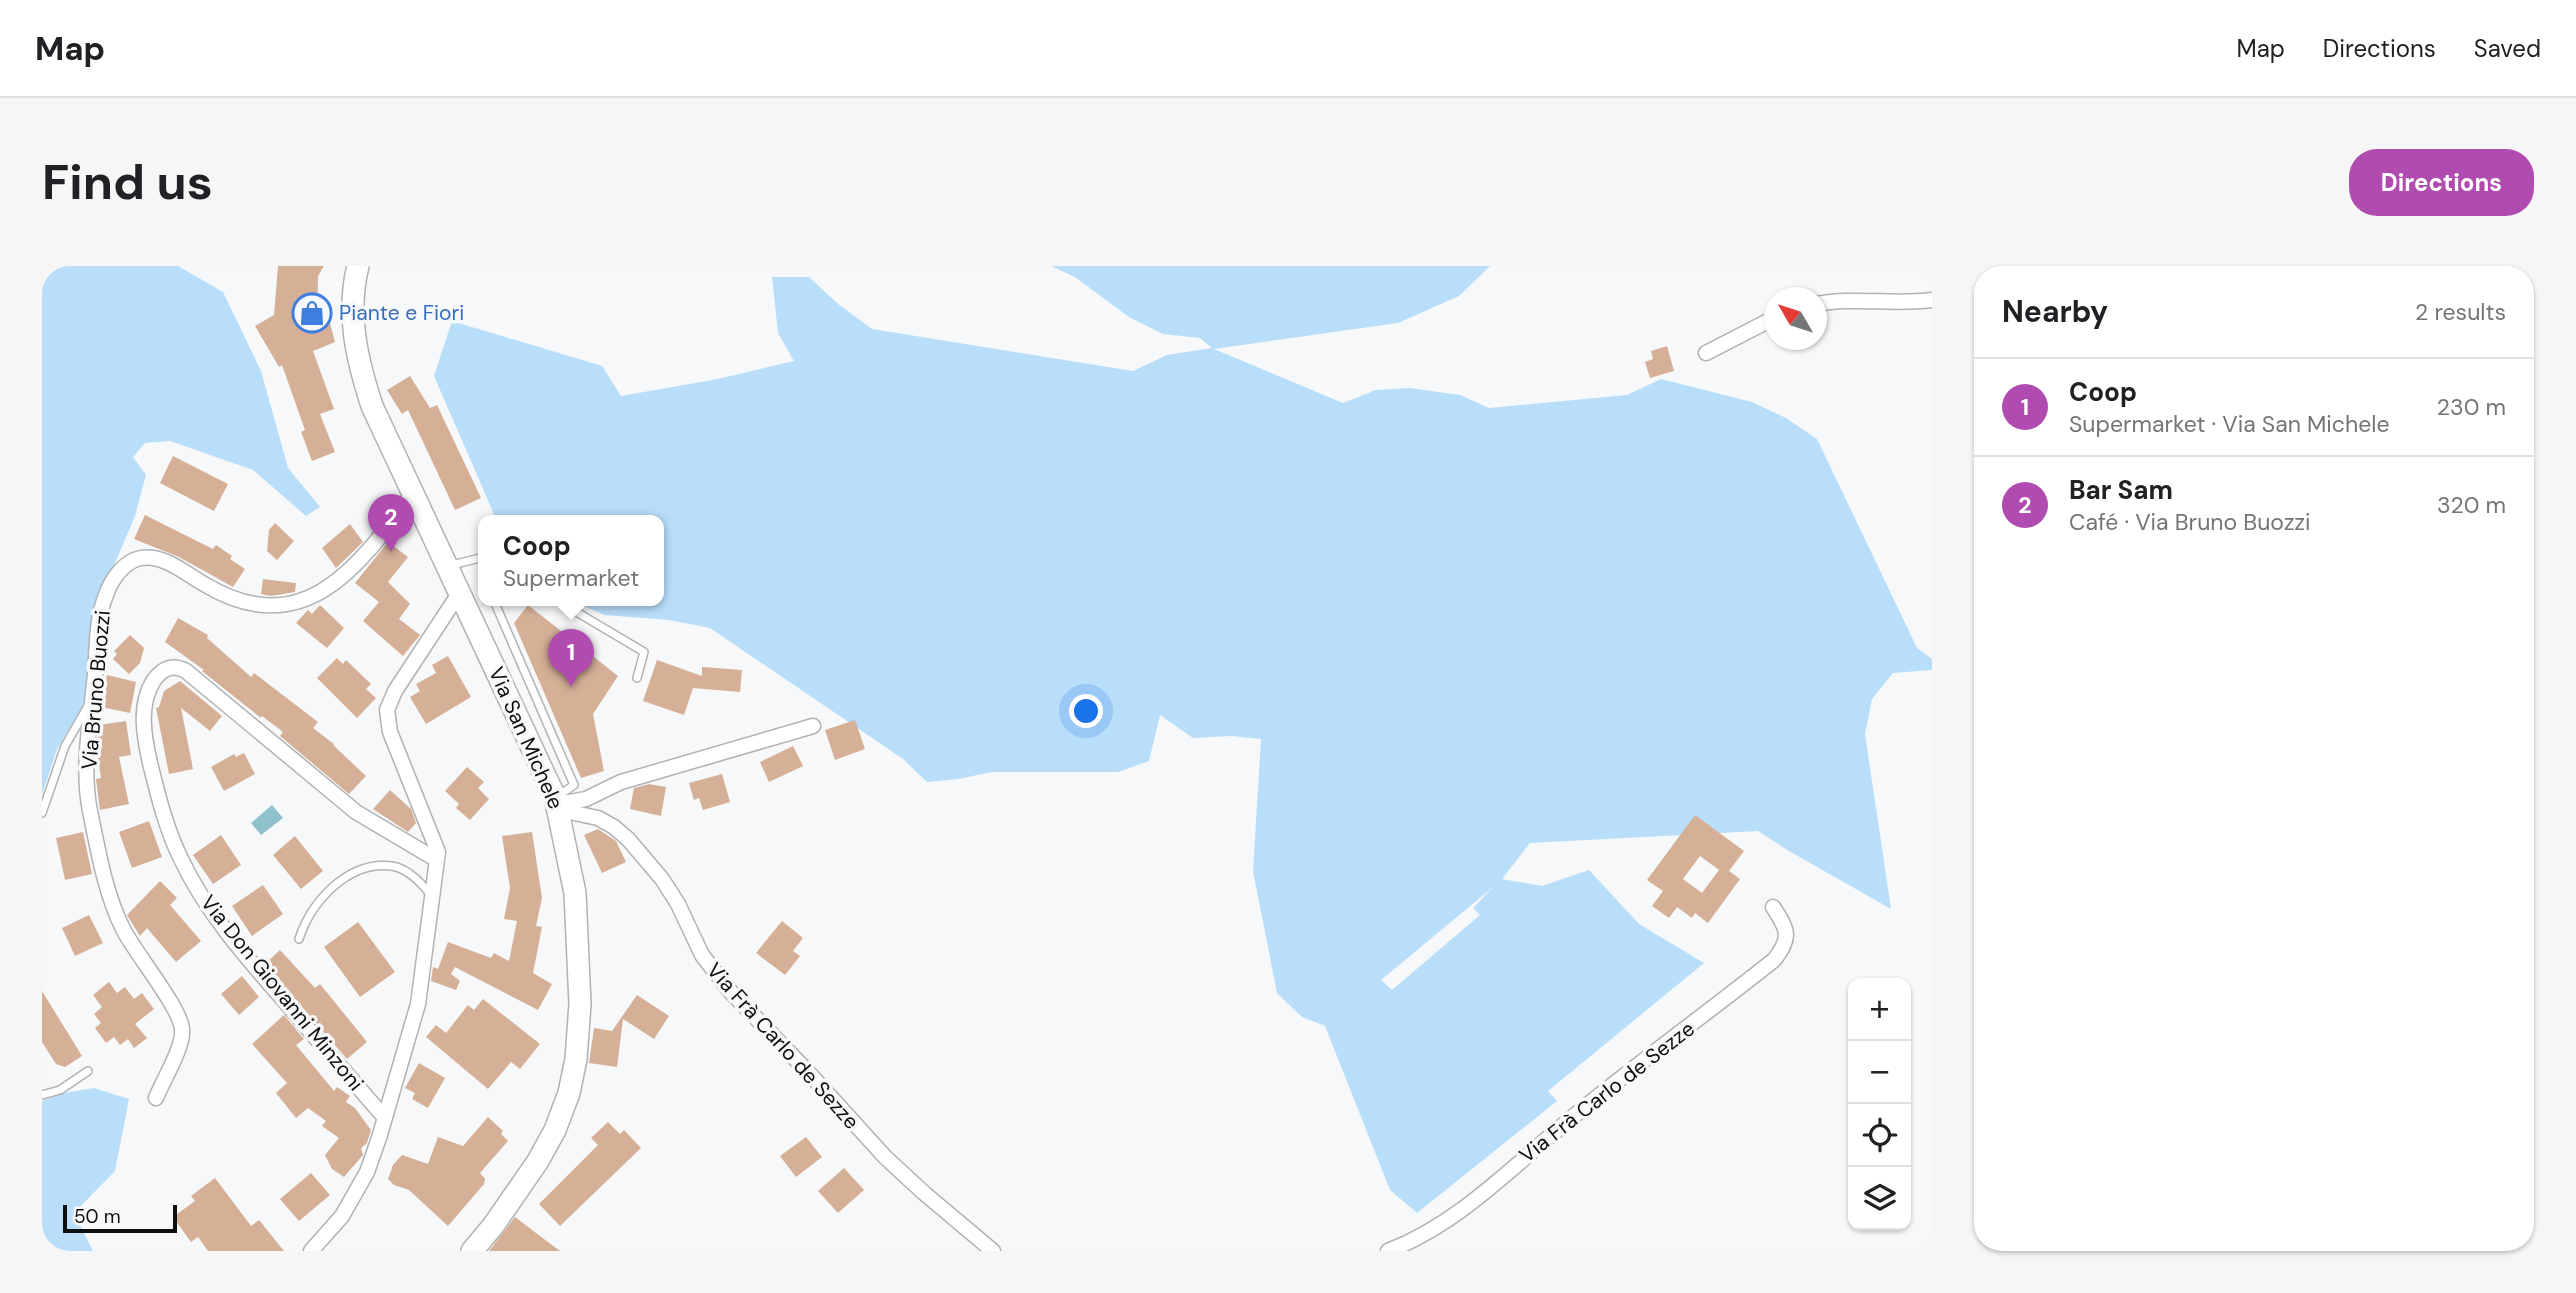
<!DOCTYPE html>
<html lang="en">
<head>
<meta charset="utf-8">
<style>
	:root { --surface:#fff; --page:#f6f6f6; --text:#202124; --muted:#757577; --line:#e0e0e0; --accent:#b04baf }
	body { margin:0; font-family:"DM Sans",sans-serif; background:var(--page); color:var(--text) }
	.controls { position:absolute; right:21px; bottom:21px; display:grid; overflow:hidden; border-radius:14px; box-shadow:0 2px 5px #0004 }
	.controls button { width:63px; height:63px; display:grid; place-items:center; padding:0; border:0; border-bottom:2px solid var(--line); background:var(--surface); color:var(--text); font:35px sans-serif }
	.compass { position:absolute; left:1722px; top:21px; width:63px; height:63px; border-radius:50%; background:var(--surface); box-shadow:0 2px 5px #0004; rotate:309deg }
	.scale { position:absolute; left:21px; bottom:18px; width:114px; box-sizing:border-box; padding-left:7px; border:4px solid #0d0e0e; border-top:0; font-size:19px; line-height:24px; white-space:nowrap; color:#0d0e0e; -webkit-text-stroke:5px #f6f8fa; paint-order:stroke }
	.you { position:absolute; left:1045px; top:446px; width:24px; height:24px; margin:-18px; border:5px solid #fff; border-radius:50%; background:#1a73e8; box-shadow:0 0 0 10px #1a73e833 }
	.badge { display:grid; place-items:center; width:46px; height:46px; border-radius:50%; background:var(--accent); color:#fff; font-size:23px; font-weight:700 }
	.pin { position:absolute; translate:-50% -58px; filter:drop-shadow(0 2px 4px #0008) }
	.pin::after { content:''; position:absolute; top:37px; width:24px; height:21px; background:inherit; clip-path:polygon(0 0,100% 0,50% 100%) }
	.popup { position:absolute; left:436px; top:249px; width:186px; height:91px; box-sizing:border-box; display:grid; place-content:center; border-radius:14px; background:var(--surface); filter:drop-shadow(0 2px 5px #0005); font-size:23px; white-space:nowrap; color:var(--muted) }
	.popup b { font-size:26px; color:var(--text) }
	.popup::after { content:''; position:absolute; left:50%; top:100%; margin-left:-14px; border:14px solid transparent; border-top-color:var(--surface) }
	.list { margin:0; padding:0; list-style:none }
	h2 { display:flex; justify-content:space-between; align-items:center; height:91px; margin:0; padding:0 28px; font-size:30px }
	h2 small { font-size:23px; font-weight:400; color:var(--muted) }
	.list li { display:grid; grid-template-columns:46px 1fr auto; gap:21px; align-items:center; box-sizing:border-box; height:98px; padding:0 28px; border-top:2px solid var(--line) }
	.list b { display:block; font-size:26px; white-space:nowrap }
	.list p { margin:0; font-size:23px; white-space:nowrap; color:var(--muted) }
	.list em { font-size:23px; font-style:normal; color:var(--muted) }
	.icon { flex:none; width:38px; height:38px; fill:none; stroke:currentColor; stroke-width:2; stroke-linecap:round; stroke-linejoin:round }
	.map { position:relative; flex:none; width:1890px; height:985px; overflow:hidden; border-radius:28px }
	header { display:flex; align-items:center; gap:42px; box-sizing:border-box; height:98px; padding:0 35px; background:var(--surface); border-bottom:2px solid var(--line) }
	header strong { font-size:33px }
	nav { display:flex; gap:38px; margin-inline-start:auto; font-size:24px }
	.intro { display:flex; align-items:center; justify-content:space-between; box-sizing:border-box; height:168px; padding:0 42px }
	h1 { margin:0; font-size:49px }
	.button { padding:18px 32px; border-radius:28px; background:var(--accent); color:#fff; font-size:24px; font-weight:700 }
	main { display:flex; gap:42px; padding:0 42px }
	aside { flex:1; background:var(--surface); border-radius:28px; box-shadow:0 2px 5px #0004 }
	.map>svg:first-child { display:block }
	.green { fill:#b9defa; fill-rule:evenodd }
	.water { fill:#8ec1cb }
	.building { fill:#d5b096; fill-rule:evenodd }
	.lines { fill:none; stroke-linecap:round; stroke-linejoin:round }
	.service-casing { stroke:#b0b2b4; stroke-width:10 }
	.minor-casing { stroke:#b0b2b4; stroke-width:17 }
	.secondary-casing { stroke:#b0b2b4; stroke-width:24 }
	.service { stroke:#fff; stroke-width:7 }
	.minor { stroke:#fff; stroke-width:14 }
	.secondary { stroke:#fff; stroke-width:21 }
	.labels { text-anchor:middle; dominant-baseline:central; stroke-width:7; stroke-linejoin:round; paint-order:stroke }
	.shop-label { font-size:21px; fill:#366cbe; stroke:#f6f8fa; text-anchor:start }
	.street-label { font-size:21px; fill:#0d0e0e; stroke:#f6f8fa }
</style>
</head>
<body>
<header>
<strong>Map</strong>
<nav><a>Map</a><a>Directions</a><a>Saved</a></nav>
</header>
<div class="intro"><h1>Find us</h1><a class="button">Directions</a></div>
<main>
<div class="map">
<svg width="1890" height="985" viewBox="0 0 1890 985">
	<rect width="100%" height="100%" fill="#f6f8fa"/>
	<path class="green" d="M 0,0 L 136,0 L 181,26 L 219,105 L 246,202 L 278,241 L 264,250 L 211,204 L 128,175 L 103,177 L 91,191 L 104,209 L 93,250 L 65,316 L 46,431 L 15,483 L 0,529 Z
		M 1009,0 L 1448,0 L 1417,30 L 1356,57 L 1172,83 L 1301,137 L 1334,124 L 1368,122 L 1418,129 L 1447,142 L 1585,129 L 1619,113 L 1710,136 L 1744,152 L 1775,173 L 1875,382 L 1890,393 L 1890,404 L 1851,407 L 1830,433 L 1823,468 L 1849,643 L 1747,585 L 1716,565 L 1488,577 L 1460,613 L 1500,620 L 1547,604 L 1597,658 L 1662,697 L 1506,825 L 1515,835 L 1375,947 L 1348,924 L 1283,760 L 1260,751 L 1235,727 L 1211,605 L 1219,473 L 1189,470 L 1151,472 L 1118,449 L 1107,495 L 1076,506 L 949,506 L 917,513 L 885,516 L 861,493 L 668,362 L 627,354 L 562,349 L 531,335 L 616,335 L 616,255 L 455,255 L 392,110 L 410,55 L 560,100 L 579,130 L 676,113 L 752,95 L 736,67 L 730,11 L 767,11 L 796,38 L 830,63 L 1091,105 L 1125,89 L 1170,82 L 1158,72 L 1121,68 L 1087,51 L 1033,11 ZM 1451,621 L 1431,642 L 1438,649 L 1350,724 L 1339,714 Z
		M 52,822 L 87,833 L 73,905 L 32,947 L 51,985 L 0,985 L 0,835 L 22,827 Z"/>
	<path class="water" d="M 230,539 L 241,552 L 219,569 L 209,557 Z"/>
	<path class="building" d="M 236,0 L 282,0 L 276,10 L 275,55 L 288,57 L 293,76 L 271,85 L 292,143 L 278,148 L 293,186 L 270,195 L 259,166 L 263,164 L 240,99 L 237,101 L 213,60 L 232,49 Z
		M 1625,80 L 1632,105 L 1608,112 L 1603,96 L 1611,93 L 1609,85 Z
		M 368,110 L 388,142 L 395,139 L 439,232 L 413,244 L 366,144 L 360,148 L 345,124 Z
		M 131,190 L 186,218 L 172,245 L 118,217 Z
		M 103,249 L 171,283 L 174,279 L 190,290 L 188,293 L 203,303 L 191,321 L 137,291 L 92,273 Z
		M 233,257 L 252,275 L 235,294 L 225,285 L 227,264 Z
		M 308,258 L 321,276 L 294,302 L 280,282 Z
		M 346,276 L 366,291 L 346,316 L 368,338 L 357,353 L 378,369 L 361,390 L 321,355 L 337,336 L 313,317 Z
		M 221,313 L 254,317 L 253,326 L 229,330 L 219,328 Z
		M 278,339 L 302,362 L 285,382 L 254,357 L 266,344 L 270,348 Z
		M 486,339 L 576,410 L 551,448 L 562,505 L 539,512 L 472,357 Z
		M 136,352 L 166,369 L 165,372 L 209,411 L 212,407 L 276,456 L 271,462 L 292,478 L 291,479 L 324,510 L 307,528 L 238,470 L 241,466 L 220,450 L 219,452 L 160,405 L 162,404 L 123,376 Z
		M 88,369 L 102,382 L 98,397 L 87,408 L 71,393 L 75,388 L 72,385 Z
		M 406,390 L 429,431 L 384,458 L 368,431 L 378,425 L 374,418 L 394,407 L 390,399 Z
		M 295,392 L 301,398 L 304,394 L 329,418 L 324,423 L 334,432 L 315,452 L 275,412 Z
		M 615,394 L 660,410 L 660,401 L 700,404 L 698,426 L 651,422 L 642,449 L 601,435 Z
		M 65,409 L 94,416 L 88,447 L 59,441 Z
		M 138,415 L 180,450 L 168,465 L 139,442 L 151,503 L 127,508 L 114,442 L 117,441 L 122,425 Z
		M 813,454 L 823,483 L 793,494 L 783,464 Z
		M 84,455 L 89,489 L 77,491 L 87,538 L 58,544 L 54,513 L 59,512 L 55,485 L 57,459 Z
		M 751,480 L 761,500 L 727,516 L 718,496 Z
		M 202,487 L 213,508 L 182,525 L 169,501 L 192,488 L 194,491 Z
		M 425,501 L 442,516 L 436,522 L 447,533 L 428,554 L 414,542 L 417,538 L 403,525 Z
		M 680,508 L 688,536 L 661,544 L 657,532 L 652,534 L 647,517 Z
		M 607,518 L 624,521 L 619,550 L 588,543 L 592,522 Z
		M 348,524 L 369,543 L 374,557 L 366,566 L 331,543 Z
		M 1653,549 L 1702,585 L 1687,605 L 1698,613 L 1666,657 L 1653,647 L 1650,652 L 1635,641 L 1627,652 L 1610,640 L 1621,625 L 1605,614 ZM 1658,590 L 1677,604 L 1660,627 L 1641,613 Z
		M 107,555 L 120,591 L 90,602 L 77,566 Z
		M 556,563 L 574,575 L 584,596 L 560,607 L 542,569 Z
		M 41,566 L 50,608 L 23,614 L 14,572 Z
		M 490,566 L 500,632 L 494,660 L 500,661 L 491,707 L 510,718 L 496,744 L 413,701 L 409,708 L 418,715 L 414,724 L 389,715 L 391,701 L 396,703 L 406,676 L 449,692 L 452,687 L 467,695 L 475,655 L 462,653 L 468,622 L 460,570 Z
		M 179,569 L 199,599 L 171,618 L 151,589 Z
		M 253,570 L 281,605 L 259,623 L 231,589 Z
		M 118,615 L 135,632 L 128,639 L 159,675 L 134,696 L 105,662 L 98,670 L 85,649 Z
		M 221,619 L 241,648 L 210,670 L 190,640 Z
		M 47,649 L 61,677 L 33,690 L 20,662 Z
		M 740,655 L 761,672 L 751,685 L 758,690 L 743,709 L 714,687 Z
		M 316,656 L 353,706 L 318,731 L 282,681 Z
		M 238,684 L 273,722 L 278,718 L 325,776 L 305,793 L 223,698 Z
		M 200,710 L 217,731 L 197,749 L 179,728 Z
		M 67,716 L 75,727 L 83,721 L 92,733 L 100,727 L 112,743 L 93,758 L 105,772 L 92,782 L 86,773 L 78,779 L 72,771 L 64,777 L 53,762 L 59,757 L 52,748 L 60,741 L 51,729 Z
		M 0,725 L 40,790 L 23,801 L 14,798 L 0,776 Z
		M 595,729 L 627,750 L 612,773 L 581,753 L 575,801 L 547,797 L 552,762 L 570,765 Z
		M 441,733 L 498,778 L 478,803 L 469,796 L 446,823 L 384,771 L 394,759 L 404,767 L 426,739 L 432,744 Z
		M 242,749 L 262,773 L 254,779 L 292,825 L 295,821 L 308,830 L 304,836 L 313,842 L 329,864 L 325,877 L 319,882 L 321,889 L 302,911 L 290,903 L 283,889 L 297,872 L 280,860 L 284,855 L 266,842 L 254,852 L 234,827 L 245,817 L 210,778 Z
		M 377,797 L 403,812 L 386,842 L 370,833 L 373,827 L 363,822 Z
		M 446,851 L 461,865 L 459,868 L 466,875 L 438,907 L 443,913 L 442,918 L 406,960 L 367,924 L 352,919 L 346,913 L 351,899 L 360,889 L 386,898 L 396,871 L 421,880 Z
		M 566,856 L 578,868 L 582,864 L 599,882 L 518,960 L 497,938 L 556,879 L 549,872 Z
		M 764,871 L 780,891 L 754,911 L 738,890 Z
		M 802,902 L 822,924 L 796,947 L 776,925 Z
		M 269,907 L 288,929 L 257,955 L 238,933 Z
		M 173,912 L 209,960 L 217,954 L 242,985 L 166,985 L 156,971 L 149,976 L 131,951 L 153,935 L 149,930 Z
		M 473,951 L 498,970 L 518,985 L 447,985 Z"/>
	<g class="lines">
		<g class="service-casing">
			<path id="service" d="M 406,300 L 442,291
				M 452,335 L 532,519 L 516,530
				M 516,335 L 602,386 L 595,412
				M 0,547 L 23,480 L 46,440
				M 257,673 C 269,636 306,594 350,600 C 367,603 379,617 389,629
				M 0,829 L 18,824 L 46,805"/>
		</g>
		<g class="minor-casing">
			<path id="minor" d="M 1774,38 C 1813,31 1851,39 1890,34
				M 1664,87 L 1732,52
				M 516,538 L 544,533 L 579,516 L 771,460
				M 518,544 L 556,552 L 572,561 L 586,573 L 620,613 L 636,638 L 660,689 L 687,724 L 766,806 L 843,891 L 882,927 L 951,985
				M 114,832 C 121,814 142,781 140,763 C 138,741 93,687 81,663 C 63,627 56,584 48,545 C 39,501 49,452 53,408 C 55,382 54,353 64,329 C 69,314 82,295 99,292 C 122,288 144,308 162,318 C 261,378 317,301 371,227
				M 343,852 C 308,812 273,771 239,731 C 202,689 163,644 139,593 C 124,563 116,529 108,497 C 102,471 96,438 112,414 C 121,402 131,398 144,405 L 314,546 L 395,594
				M 269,985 L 300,950 L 325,906 L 337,872 L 376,738 L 396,586 L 348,466 L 345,444 L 353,425 L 418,326
				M 1346,985 C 1416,958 1469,902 1526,855 C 1593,799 1664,748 1732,694 C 1750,671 1746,664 1731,641"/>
		</g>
		<g class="secondary-casing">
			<path id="secondary" d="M 316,0 C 304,48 315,94 330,140 L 513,531 L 533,627 L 538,738 L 534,793 L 527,827 L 513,864 L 496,895 L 451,960 L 430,985"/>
		</g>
		<use href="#service" class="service"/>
		<use href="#minor" class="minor"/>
		<use href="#secondary" class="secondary"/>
	</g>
	<defs>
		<g id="shop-ring" transform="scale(2.0125)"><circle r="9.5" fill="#f6f8fa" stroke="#3f7fe0" stroke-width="1.5"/><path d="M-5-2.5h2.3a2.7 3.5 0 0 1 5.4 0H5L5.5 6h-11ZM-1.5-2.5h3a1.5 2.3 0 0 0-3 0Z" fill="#3f7fe0"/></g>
	</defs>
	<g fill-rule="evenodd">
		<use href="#shop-ring" x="270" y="47"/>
	</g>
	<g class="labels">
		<g class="shop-label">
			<text x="297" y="47">Piante e Fiori</text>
		</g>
		<g class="street-label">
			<text transform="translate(54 424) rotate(-85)">Via Bruno Buozzi</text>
			<text transform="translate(484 472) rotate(66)">Via San Michele</text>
			<text transform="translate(240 727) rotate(51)">Via Don Giovanni Minzoni</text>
			<text transform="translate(741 780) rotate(48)">Via Frà Carlo de Sezze</text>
			<text transform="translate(1565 826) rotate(-38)">Via Frà Carlo de Sezze</text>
		</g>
	</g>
</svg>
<div class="controls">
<button>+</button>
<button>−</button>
<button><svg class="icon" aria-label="locate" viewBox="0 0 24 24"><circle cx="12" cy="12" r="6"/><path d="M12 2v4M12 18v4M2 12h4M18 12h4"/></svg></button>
<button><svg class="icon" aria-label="layers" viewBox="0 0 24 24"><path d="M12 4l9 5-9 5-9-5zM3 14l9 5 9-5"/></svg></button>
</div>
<svg class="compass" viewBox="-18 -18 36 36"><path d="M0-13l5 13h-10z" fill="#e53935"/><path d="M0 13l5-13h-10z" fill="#757577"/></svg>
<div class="scale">50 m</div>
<div class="you"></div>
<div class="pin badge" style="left:529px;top:421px">1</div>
<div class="popup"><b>Coop</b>Supermarket</div>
<div class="pin badge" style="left:349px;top:286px">2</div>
</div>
<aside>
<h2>Nearby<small>2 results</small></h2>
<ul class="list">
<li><span class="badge">1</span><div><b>Coop</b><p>Supermarket · Via San Michele</p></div><em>230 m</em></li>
<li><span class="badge">2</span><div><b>Bar Sam</b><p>Café · Via Bruno Buozzi</p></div><em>320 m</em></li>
</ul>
</aside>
</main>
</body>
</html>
